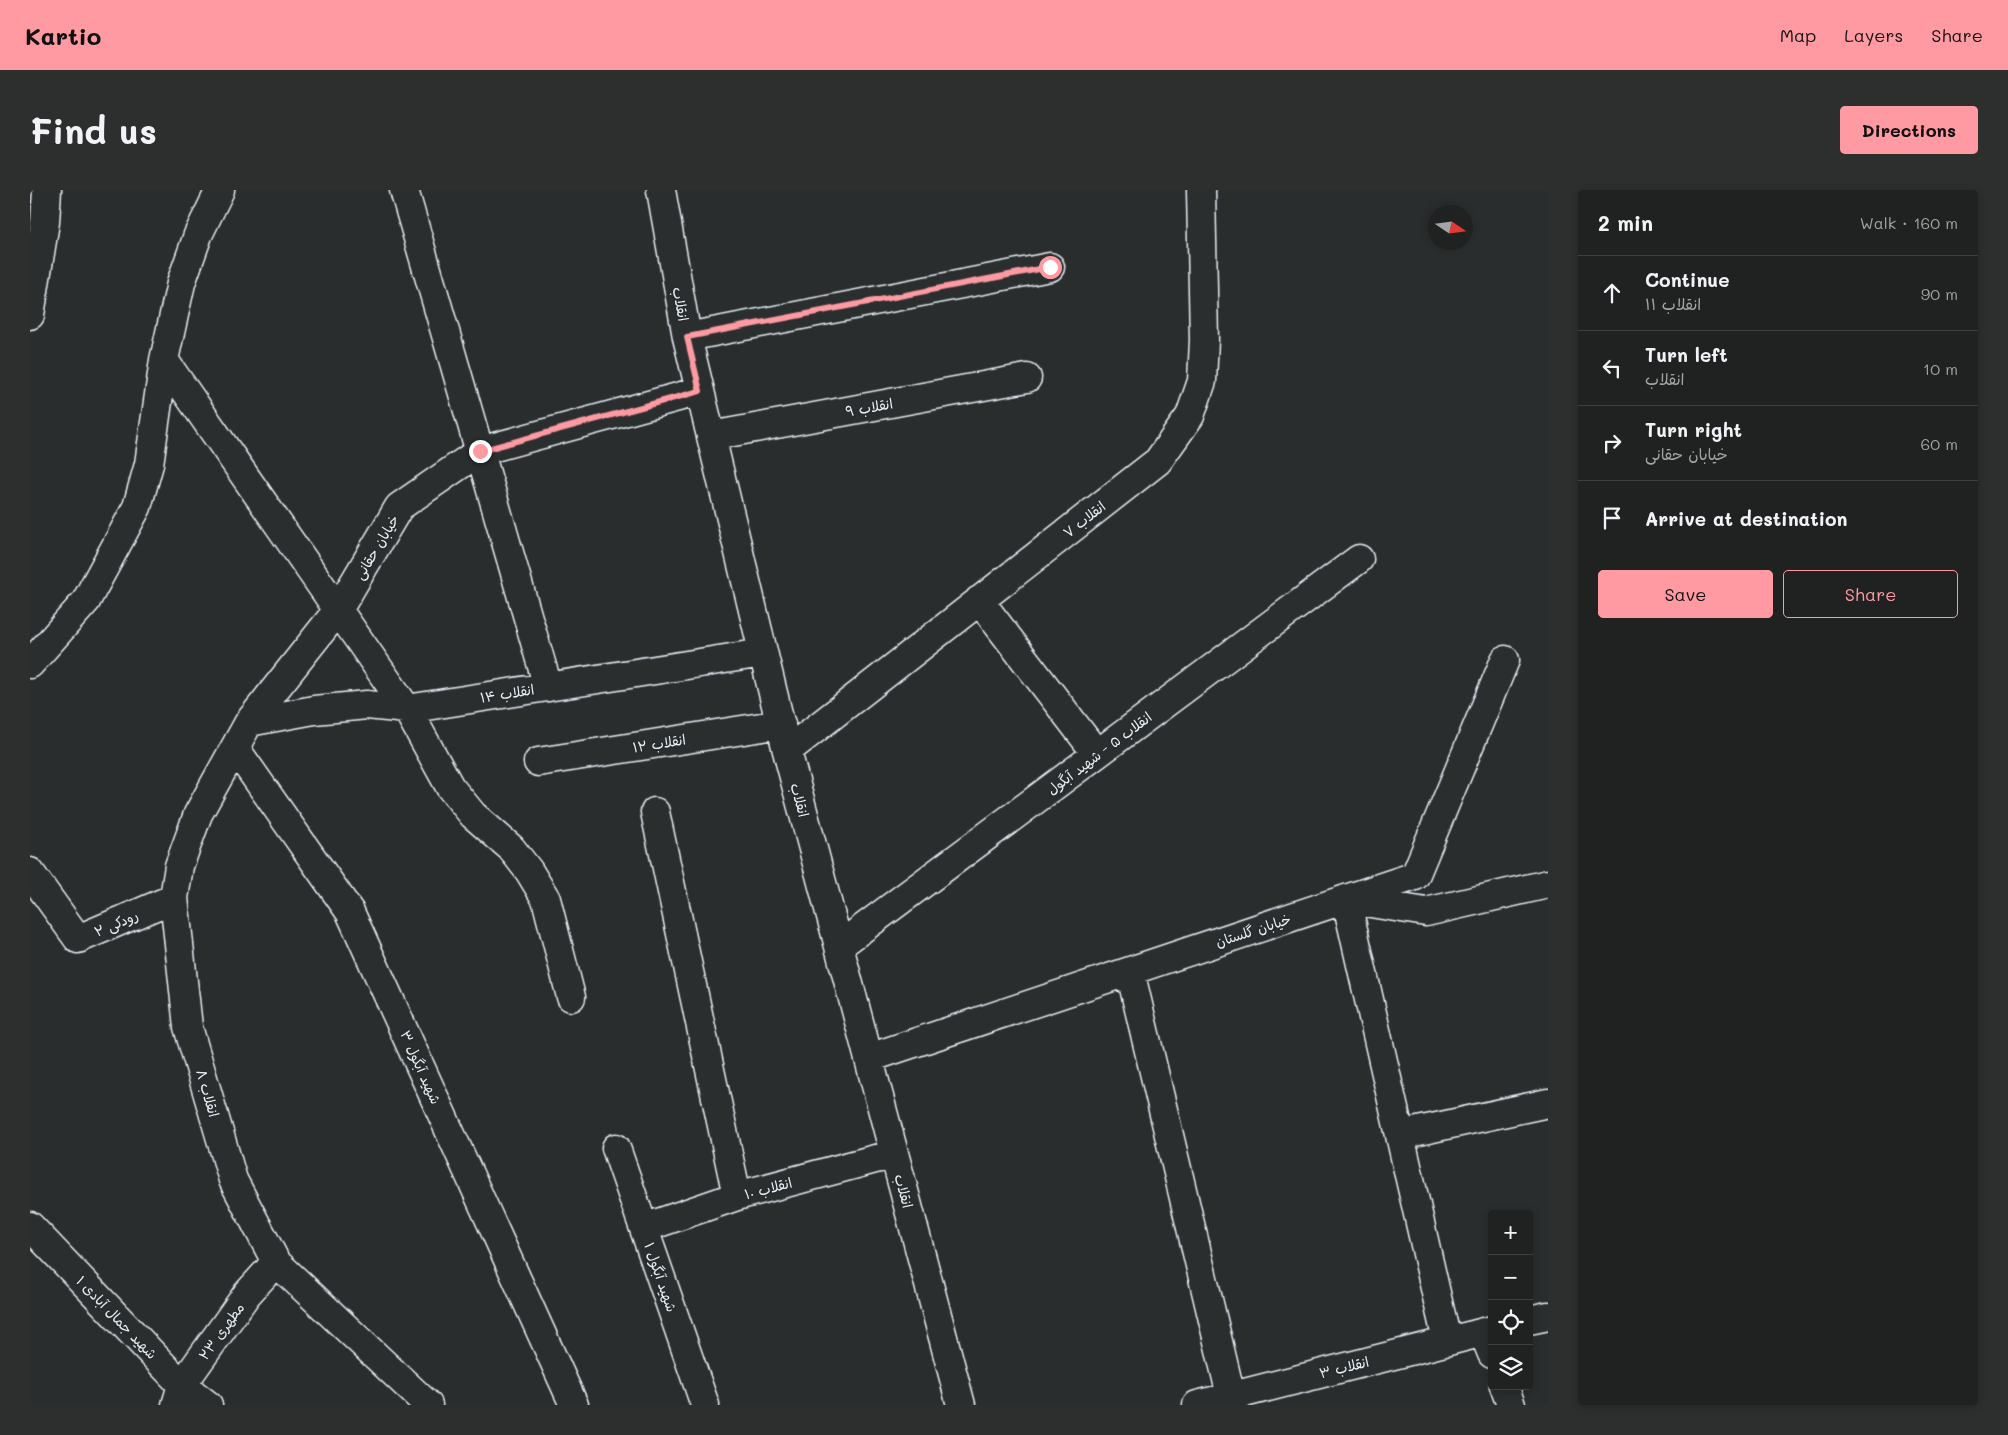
<!DOCTYPE html>
<html lang="en">
<head>
<meta charset="utf-8">
<style>
	:root { --surface:#202222; --page:#2d2f2f; --text:#f1f3f6; --muted:#a2a4a5; --line:#3d3f40; --accent:#ff9aa2 }
	body { margin:0; font-family:Mali,"Playpen Sans Arabic",sans-serif; background:var(--page); color:var(--text) }
	.controls { position:absolute; right:15px; bottom:15px; display:grid; overflow:hidden; border-radius:5px; box-shadow:0 2px 8px #0003 }
	.controls button { width:45px; height:45px; display:grid; place-items:center; padding:0; border:0; border-bottom:1px solid var(--line); background:var(--surface); color:var(--text); font:25px sans-serif }
	.compass { position:absolute; left:1398px; top:15px; width:45px; height:45px; border-radius:50%; background:var(--surface); box-shadow:0 2px 8px #0003; rotate:103deg }
	.stop { position:absolute; width:15px; height:15px; margin:-11px; border:4px solid #ff9aa2; border-radius:50%; background:#fff }
	.stop.end { background:#ff9aa2; border-color:#fff; box-shadow:0 1px 5px #0008 }
	.list { margin:0; padding:0; list-style:none }
	h2 { display:flex; justify-content:space-between; align-items:center; height:65px; margin:0; padding:0 20px; font-size:21px }
	h2 small { font-size:16px; font-weight:400; color:var(--muted) }
	.list li { display:grid; grid-template-columns:32px 1fr auto; gap:15px; align-items:center; box-sizing:border-box; height:75px; padding:0 20px; border-top:1px solid var(--line) }
	.list b { display:block; font-size:19px; white-space:nowrap }
	.list p { margin:0; font-size:16px; white-space:nowrap; color:var(--muted) }
	.list em { font-size:16px; font-style:normal; color:var(--muted) }
	.actions { display:flex; gap:10px; padding:15px 20px }
	.actions a { flex:1; padding:11px 0; border:1px solid var(--accent); border-radius:5px; text-align:center; font-size:18px; color:var(--accent) }
	.actions .main { background:var(--accent); color:#111 }
	.icon { flex:none; width:28px; height:28px; fill:none; stroke:currentColor; stroke-width:2; stroke-linecap:round; stroke-linejoin:round }
	.map { position:relative; flex:none; width:1518px; height:1215px; overflow:hidden; border-radius:5px }
	header { display:flex; align-items:center; gap:30px; box-sizing:border-box; height:70px; padding:0 25px; background:var(--accent); color:#111 }
	header strong { font-size:24px }
	nav { display:flex; gap:28px; margin-inline-start:auto; font-size:18px }
	.intro { display:flex; align-items:center; justify-content:space-between; box-sizing:border-box; height:120px; padding:0 30px }
	h1 { margin:0; font-size:35px }
	.button { padding:12px 22px; border-radius:5px; background:var(--accent); color:#111; font-size:18px; font-weight:700 }
	main { display:flex; gap:30px; padding:0 30px }
	aside { flex:1; background:var(--surface); border-radius:5px; box-shadow:0 2px 8px #0003 }
	.map>svg:first-child { display:block }
	.lines { fill:none; stroke-linecap:round; stroke-linejoin:round }
	.minor-casing { stroke:#e8f1f8; stroke-width:31 }
	.major-casing { stroke:#e8f1f8; stroke-width:31 }
	.minor { stroke:#2a2d2e; stroke-width:28 }
	.major { stroke:#2a2d2e; stroke-width:28 }
	.route { stroke:#ff9aa2; stroke-width:6 }
	.labels { text-anchor:middle; dominant-baseline:central; stroke-width:4; stroke-linejoin:round; paint-order:stroke }
	.street-label { font-size:14px; fill:#e8f1f8; stroke:#2a2d2e }
</style>
</head>
<body>
<header>
<strong>Kartio</strong>
<nav><a>Map</a><a>Layers</a><a>Share</a></nav>
</header>
<div class="intro"><h1>Find us</h1><a class="button">Directions</a></div>
<main>
<div class="map">
<svg width="1518" height="1215" viewBox="0 0 1518 1215">
	<rect width="100%" height="100%" fill="#2a2d2e"/>
	<filter id="ink" filterUnits="userSpaceOnUse"><feTurbulence type="fractalNoise" baseFrequency=".02" numOctaves="2"/><feDisplacementMap in="SourceGraphic" scale="10" xChannelSelector="R" yChannelSelector="G"/><feConvolveMatrix kernelMatrix="1 2 1 2 8 2 1 2 1" color-interpolation-filters="sRGB"/></filter>
	<g filter="url(#ink)">
		<g class="lines">
			<g class="minor-casing">
				<path id="minor" d="M 374,0 L 518,497
					M 631,0 L 657,147 L 757,561 L 931,1215
					M 657,147 L 1020,77
					M 134,170 L 377,519 L 420,597 L 443,625 L 481,658 L 499,681 L 516,709 L 541,807
					M 681,246 L 997,188
					M 949,410 L 1067,564
					M 0,474 L 56,411 L 107,317 L 119,274 L 134,170 L 151,93 L 168,45 L 190,0
					M 219,532 L 284,520 L 337,515 L 377,519 L 733,463
					M 205,558 L 320,722 L 544,1215
					M 757,561 L 1128,271 L 1160,226 L 1172,191 L 1174,150 L 1171,0
					M 508,572 L 751,534
					M 625,622 L 707,1006
					M 0,682 L 48,749 L 144,708
					M 809,756 L 1329,369
					M 1100,781 L 1201,1206
					M 839,868 L 1385,686 L 1475,470
					M 1370,945 L 1518,913
					M 586,958 L 675,1215
					M 0,1036 L 152,1195 L 178,1215
					M 614,1038 L 707,1006 L 864,964
					M 1499,1130 L 1518,1126
					M 1453,1142 L 1462,1164
					M 1417,1151 L 1316,709 L 1396,722 L 1518,694
					M 1474,1196 L 1481,1215
					M 146,1215 L 152,1195 L 217,1104 L 246,1072
					M 398,1215 L 246,1072 L 203,990 L 158,837 L 144,708 L 149,676 L 168,624 L 219,532 L 308,420 L 369,317 L 450,261 L 670,201
					M 1167,1215 L 1462,1140"/>
			</g>
			<g class="major-casing">
				<path id="major" d="M 0,125 L 15,32 L 17,0"/>
			</g>
			<use href="#minor" class="minor"/>
			<use href="#major" class="major"/>
		</g>
	</g>
	<g class="lines" filter="url(#ink)">
		<path class="route" d="M 450,261 L 670,201 L 657,147 L 1020,77"/>
	</g>
	<g class="labels">
		<g class="street-label">
			<text transform="translate(651 114) rotate(80)">انقلاب</text>
			<text transform="translate(839 217) rotate(-10)">انقلاب ۹</text>
			<text transform="translate(1054 329) rotate(-38)">انقلاب ۷</text>
			<text transform="translate(346 357) rotate(-59)">خیابان حقانی</text>
			<text transform="translate(477 503) rotate(-9)">انقلاب ۱۴</text>
			<text transform="translate(629 553) rotate(-9)">انقلاب ۱۲</text>
			<text transform="translate(1069 563) rotate(-37)">انقلاب ۵ - شهید آبگول</text>
			<text transform="translate(770 610) rotate(75)">انقلاب</text>
			<text transform="translate(86 733) rotate(-23)">رودکی ۲</text>
			<text transform="translate(1223 740) rotate(-18)">خیابان گلستان</text>
			<text transform="translate(391 877) rotate(66)">شهید آبگول ۳</text>
			<text transform="translate(178 903) rotate(74)">انقلاب ۸</text>
			<text transform="translate(738 998) rotate(-15)">انقلاب ۱۰</text>
			<text transform="translate(874 1001) rotate(75)">انقلاب</text>
			<text transform="translate(631 1087) rotate(71)">شهید آبگول ۱</text>
			<text transform="translate(87 1127) rotate(46)">شهید جمال آبادی ۱</text>
			<text transform="translate(191 1141) rotate(-54)">مطهری ۲۳</text>
			<text transform="translate(1314 1177) rotate(-14)">انقلاب ۳</text>
		</g>
	</g>
</svg>
<div class="controls">
<button>+</button>
<button>−</button>
<button><svg class="icon" aria-label="locate" viewBox="0 0 24 24"><circle cx="12" cy="12" r="6"/><path d="M12 2v4M12 18v4M2 12h4M18 12h4"/></svg></button>
<button><svg class="icon" aria-label="layers" viewBox="0 0 24 24"><path d="M12 4l9 5-9 5-9-5zM3 14l9 5 9-5"/></svg></button>
</div>
<svg class="compass" viewBox="-18 -18 36 36"><path d="M0-13l5 13h-10z" fill="#e53935"/><path d="M0 13l5-13h-10z" fill="#a2a4a5"/></svg>
<div class="stop" style="left:1020px;top:77px"></div>
<div class="stop end" style="left:450px;top:261px"></div>
</div>
<aside>
<h2>2 min<small>Walk · 160 m</small></h2>
<ul class="list">
<li><svg class="icon" aria-label="ahead" viewBox="0 0 24 24"><path d="M12 20V5M6 11l6-6 6 6"/></svg><div><b>Continue</b><p>انقلاب ۱۱</p></div><em>90 m</em></li>
<li><svg class="icon" aria-label="left" viewBox="0 0 24 24"><path d="M17 20v-9H6M10 6l-5 5 5 5"/></svg><div><b>Turn left</b><p>انقلاب</p></div><em>10 m</em></li>
<li><svg class="icon" aria-label="right" viewBox="0 0 24 24"><path d="M7 20v-9h11M14 6l5 5-5 5"/></svg><div><b>Turn right</b><p>خیابان حقانی</p></div><em>60 m</em></li>
<li><svg class="icon" aria-label="arrive" viewBox="0 0 24 24"><path d="M6 21V4h12l-3 4 3 4H6"/></svg><div><b>Arrive at destination</b></div></li>
</ul>
<div class="actions"><a class="main">Save</a><a>Share</a></div>
</aside>
</main>
</body>
</html>
